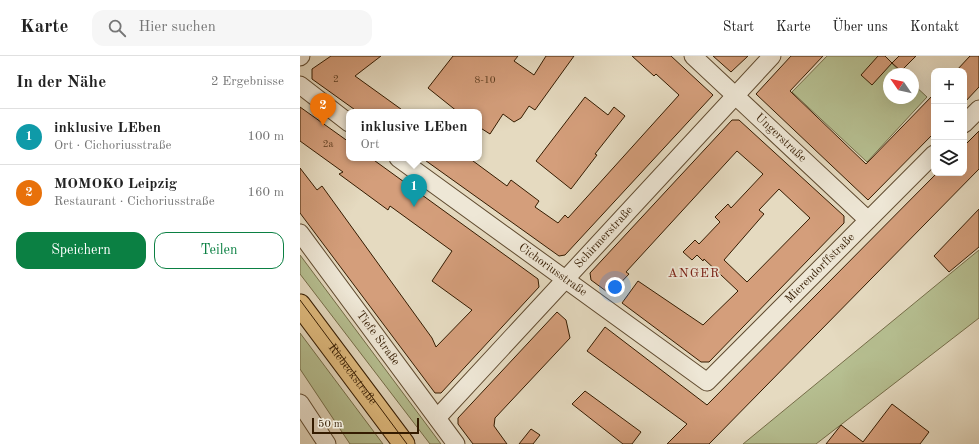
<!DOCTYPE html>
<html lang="de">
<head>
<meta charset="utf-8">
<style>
	:root { --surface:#fff; --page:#f6f6f6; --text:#222; --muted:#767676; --line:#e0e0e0; --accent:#0b8043 }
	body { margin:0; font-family:"Old Standard TT",serif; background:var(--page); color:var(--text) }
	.controls { position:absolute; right:12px; top:12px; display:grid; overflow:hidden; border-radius:8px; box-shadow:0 4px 16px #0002 }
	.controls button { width:36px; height:36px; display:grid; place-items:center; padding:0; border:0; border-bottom:1px solid var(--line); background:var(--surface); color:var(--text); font:20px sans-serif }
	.compass { position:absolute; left:583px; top:12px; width:36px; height:36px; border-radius:50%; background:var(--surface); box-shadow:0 4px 16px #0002; rotate:304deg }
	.scale { position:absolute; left:12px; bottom:10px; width:107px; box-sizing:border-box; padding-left:4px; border:2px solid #341b00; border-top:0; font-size:11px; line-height:14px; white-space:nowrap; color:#341b00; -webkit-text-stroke:3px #eee7d6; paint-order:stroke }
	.you { position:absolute; left:315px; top:231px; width:14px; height:14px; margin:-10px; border:3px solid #fff; border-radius:50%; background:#1a73e8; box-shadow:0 0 0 6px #1a73e833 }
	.badge { display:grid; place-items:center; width:26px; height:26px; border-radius:50%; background:var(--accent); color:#fff; font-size:13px; font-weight:700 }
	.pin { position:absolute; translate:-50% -33px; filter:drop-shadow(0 1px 2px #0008) }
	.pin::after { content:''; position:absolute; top:21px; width:14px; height:12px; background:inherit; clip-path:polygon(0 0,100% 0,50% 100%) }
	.popup { position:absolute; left:46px; top:53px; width:136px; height:52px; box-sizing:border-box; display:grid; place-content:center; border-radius:8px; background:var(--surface); filter:drop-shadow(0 1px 3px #0005); font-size:13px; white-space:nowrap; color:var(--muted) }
	.popup b { font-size:15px; color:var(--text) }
	.popup::after { content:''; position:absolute; left:50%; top:100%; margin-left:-8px; border:8px solid transparent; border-top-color:var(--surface) }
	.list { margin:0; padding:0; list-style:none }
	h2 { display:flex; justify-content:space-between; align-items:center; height:52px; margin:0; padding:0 16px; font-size:17px }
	h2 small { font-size:13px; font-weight:400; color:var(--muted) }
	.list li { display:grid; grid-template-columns:26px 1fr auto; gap:12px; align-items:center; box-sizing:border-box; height:56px; padding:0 16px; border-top:1px solid var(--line) }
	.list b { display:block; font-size:15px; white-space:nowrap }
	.list p { margin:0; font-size:13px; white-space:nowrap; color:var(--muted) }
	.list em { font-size:13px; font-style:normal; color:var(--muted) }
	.actions { display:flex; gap:8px; padding:12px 16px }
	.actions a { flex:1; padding:9px 0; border:1px solid var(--accent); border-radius:12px; text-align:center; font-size:14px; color:var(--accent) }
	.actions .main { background:var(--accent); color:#fff }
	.icon { flex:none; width:22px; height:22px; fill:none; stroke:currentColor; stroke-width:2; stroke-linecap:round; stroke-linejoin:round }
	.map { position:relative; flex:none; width:679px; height:388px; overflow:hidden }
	header { display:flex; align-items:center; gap:24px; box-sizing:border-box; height:56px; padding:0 20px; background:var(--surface); border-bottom:1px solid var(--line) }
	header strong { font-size:19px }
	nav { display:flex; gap:22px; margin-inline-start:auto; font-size:14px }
	.search { width:280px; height:36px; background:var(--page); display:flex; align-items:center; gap:10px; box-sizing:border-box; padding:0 14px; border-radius:12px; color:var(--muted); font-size:15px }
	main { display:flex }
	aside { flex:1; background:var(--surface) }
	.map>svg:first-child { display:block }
	.green { fill:#b6bf91; stroke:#756d48 }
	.building { fill:#d49e7b; stroke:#341b00; fill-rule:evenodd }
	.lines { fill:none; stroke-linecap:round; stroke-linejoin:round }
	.minor-casing { stroke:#604b30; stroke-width:19 }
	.major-casing { stroke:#341b00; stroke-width:23 }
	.minor { stroke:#eee7d6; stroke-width:17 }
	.major { stroke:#e2bd80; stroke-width:21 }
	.tram { stroke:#341b00; stroke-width:1 }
	.labels { text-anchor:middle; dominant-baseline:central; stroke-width:3.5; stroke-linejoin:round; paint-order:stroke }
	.number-label { font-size:10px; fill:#5c3c1f }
	.street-label { font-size:12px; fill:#341b00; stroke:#eee7d6 }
	.neighbourhood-label { font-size:13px; letter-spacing:1px; fill:#7a1f14; stroke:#eee7d6 }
</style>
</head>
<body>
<header>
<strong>Karte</strong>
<div class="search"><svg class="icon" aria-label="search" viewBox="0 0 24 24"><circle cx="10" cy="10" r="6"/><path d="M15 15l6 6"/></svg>Hier suchen</div>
<nav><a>Start</a><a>Karte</a><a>Über uns</a><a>Kontakt</a></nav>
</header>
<main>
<aside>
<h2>In der Nähe<small>2 Ergebnisse</small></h2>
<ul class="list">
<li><span class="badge" style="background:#0f9aa8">1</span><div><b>inklusive LEben</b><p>Ort · Cichoriusstraße</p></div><em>100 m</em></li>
<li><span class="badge" style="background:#e8710a">2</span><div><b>MOMOKO Leipzig</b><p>Restaurant · Cichoriusstraße</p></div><em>160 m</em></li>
</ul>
<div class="actions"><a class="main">Speichern</a><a>Teilen</a></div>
</aside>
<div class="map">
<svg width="679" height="388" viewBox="0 0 679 388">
	<rect width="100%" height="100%" fill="#e5dac0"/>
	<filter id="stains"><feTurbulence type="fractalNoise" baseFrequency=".005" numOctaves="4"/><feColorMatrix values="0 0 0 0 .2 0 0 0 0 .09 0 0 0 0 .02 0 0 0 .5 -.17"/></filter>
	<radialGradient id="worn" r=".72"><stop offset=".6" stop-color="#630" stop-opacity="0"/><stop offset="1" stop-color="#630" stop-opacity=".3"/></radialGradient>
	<path class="green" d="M 527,0 L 584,0 L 603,18 L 589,18 L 589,42 L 613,42 L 613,28 L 627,41 L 567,106 L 492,36 Z
		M 679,194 L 679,262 L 516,388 L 443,388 Z
		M 0,199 L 141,388 L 130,388 L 0,218 Z
		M 0,277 L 83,388 L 50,388 L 0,313 Z"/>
	<path class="building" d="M 31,0 L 81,0 L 55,20 L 105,56 L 58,56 L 12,23 L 12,13 Z
		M 153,0 L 218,0 L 214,5 L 234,19 L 246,0 L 274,0 L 235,54 L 229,50 L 221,62 L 214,66 L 203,58 L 190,78 L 179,71 L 179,56 L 158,56 L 128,32 Z
		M 332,0 L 371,0 L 413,39 L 265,199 L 259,200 L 122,102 L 169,102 L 207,130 L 211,124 L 239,145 L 235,151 L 258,167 L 265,159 L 268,162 L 379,39 L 356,18 L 354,20 Z
		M 413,0 L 448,0 L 431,16 Z
		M 491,0 L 523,0 L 490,35 L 566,108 L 634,38 L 634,77 L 568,144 L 456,38 Z
		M 578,0 L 585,0 L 592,7 L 572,29 L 561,19 Z
		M 599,0 L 616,0 L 601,15 L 592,7 Z
		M 670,0 L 679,0 L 679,31 L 664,47 L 664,15 L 656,15 Z
		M 285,41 L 308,59 L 314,51 L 325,60 L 295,98 L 297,99 L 271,133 L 236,105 Z
		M 0,51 L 49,86 L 49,102 L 71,102 L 238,223 L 239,231 L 141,337 L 135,337 L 0,157 L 0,112 L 17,134 L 22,130 L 132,282 L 136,291 L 172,254 L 132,225 L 152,195 L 90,150 L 88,154 L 39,118 L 43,116 L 0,85 Z
		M 432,64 L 439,64 L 544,160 L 544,167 L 409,306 L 401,306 L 322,247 L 338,225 L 403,269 L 438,235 L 404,203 L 403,205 L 397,199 L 392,204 L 383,196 L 395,184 L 399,188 L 420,166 L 415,161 L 428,148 L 431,152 L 463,118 L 437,95 L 326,216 L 329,218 L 310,238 L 291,224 L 290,217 ZM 479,133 L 510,162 L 447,226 L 424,204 L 464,158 L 459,154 Z
		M 679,75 L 679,113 L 409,388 L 367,388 L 387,368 L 287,295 L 305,271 L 407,349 L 637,117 L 664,117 L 664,90 Z
		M 679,153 L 679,191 L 649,216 L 634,200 Z
		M 257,256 L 266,264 L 270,282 L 195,362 L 194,370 L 207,388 L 173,388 L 158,368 L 158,362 Z
		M 285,335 L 341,376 L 332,388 L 323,388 L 272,348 Z
		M 592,348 L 629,376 L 620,388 L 526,388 L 541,369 L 563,386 Z
		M 231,373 L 240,379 L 233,388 L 219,388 Z"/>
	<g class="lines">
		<g class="minor-casing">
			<g id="minor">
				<path id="s1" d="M 393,0 L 568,164"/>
				<path d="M 0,1 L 1,0"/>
				<path d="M 0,29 L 49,67"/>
				<path d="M 664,68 L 679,53"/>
				<path id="s2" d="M 98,102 L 407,326 L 634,98"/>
				<path id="s3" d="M 0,177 L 156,388"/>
				<path d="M 0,347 L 27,388"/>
				<path id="s4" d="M 137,362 L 472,0"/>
			</g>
		</g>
		<g class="major-casing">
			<g id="major">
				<path id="s5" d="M 0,249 L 104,388"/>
			</g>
		</g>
		<use href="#minor" class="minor"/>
		<use href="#major" class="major"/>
		<path class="tram" d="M 0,244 L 107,388"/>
	</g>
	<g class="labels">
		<g class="number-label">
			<text x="36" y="23">2</text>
			<text x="185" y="24">8-10</text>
			<text x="28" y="88">2a</text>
		</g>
		<g class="street-label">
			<text stroke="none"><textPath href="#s1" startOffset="120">Ungerstraße</textPath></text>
			<text stroke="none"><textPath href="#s4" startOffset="246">Schirmerstraße</textPath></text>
			<text stroke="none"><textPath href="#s2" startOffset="542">Mierendorffstraße</textPath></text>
			<text stroke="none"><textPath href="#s2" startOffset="191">Cichoriusstraße</textPath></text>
			<text stroke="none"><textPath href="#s3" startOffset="131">Tiefe Straße</textPath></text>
			<text stroke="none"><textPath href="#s5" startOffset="87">Riebeckstraße</textPath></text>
		</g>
		<g class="neighbourhood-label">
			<text x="394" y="217">ANGER</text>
		</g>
	</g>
	<rect width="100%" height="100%" filter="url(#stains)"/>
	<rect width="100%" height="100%" fill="url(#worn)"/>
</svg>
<div class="controls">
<button>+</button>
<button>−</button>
<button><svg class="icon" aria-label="layers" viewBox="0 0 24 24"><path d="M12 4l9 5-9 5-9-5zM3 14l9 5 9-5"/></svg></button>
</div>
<svg class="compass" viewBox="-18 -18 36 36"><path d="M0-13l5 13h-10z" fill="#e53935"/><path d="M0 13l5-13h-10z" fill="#767676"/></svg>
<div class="scale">50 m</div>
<div class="you"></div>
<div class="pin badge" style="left:114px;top:151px;background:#0f9aa8">1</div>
<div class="popup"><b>inklusive LEben</b>Ort</div>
<div class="pin badge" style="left:23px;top:70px;background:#e8710a">2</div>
</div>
</main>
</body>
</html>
